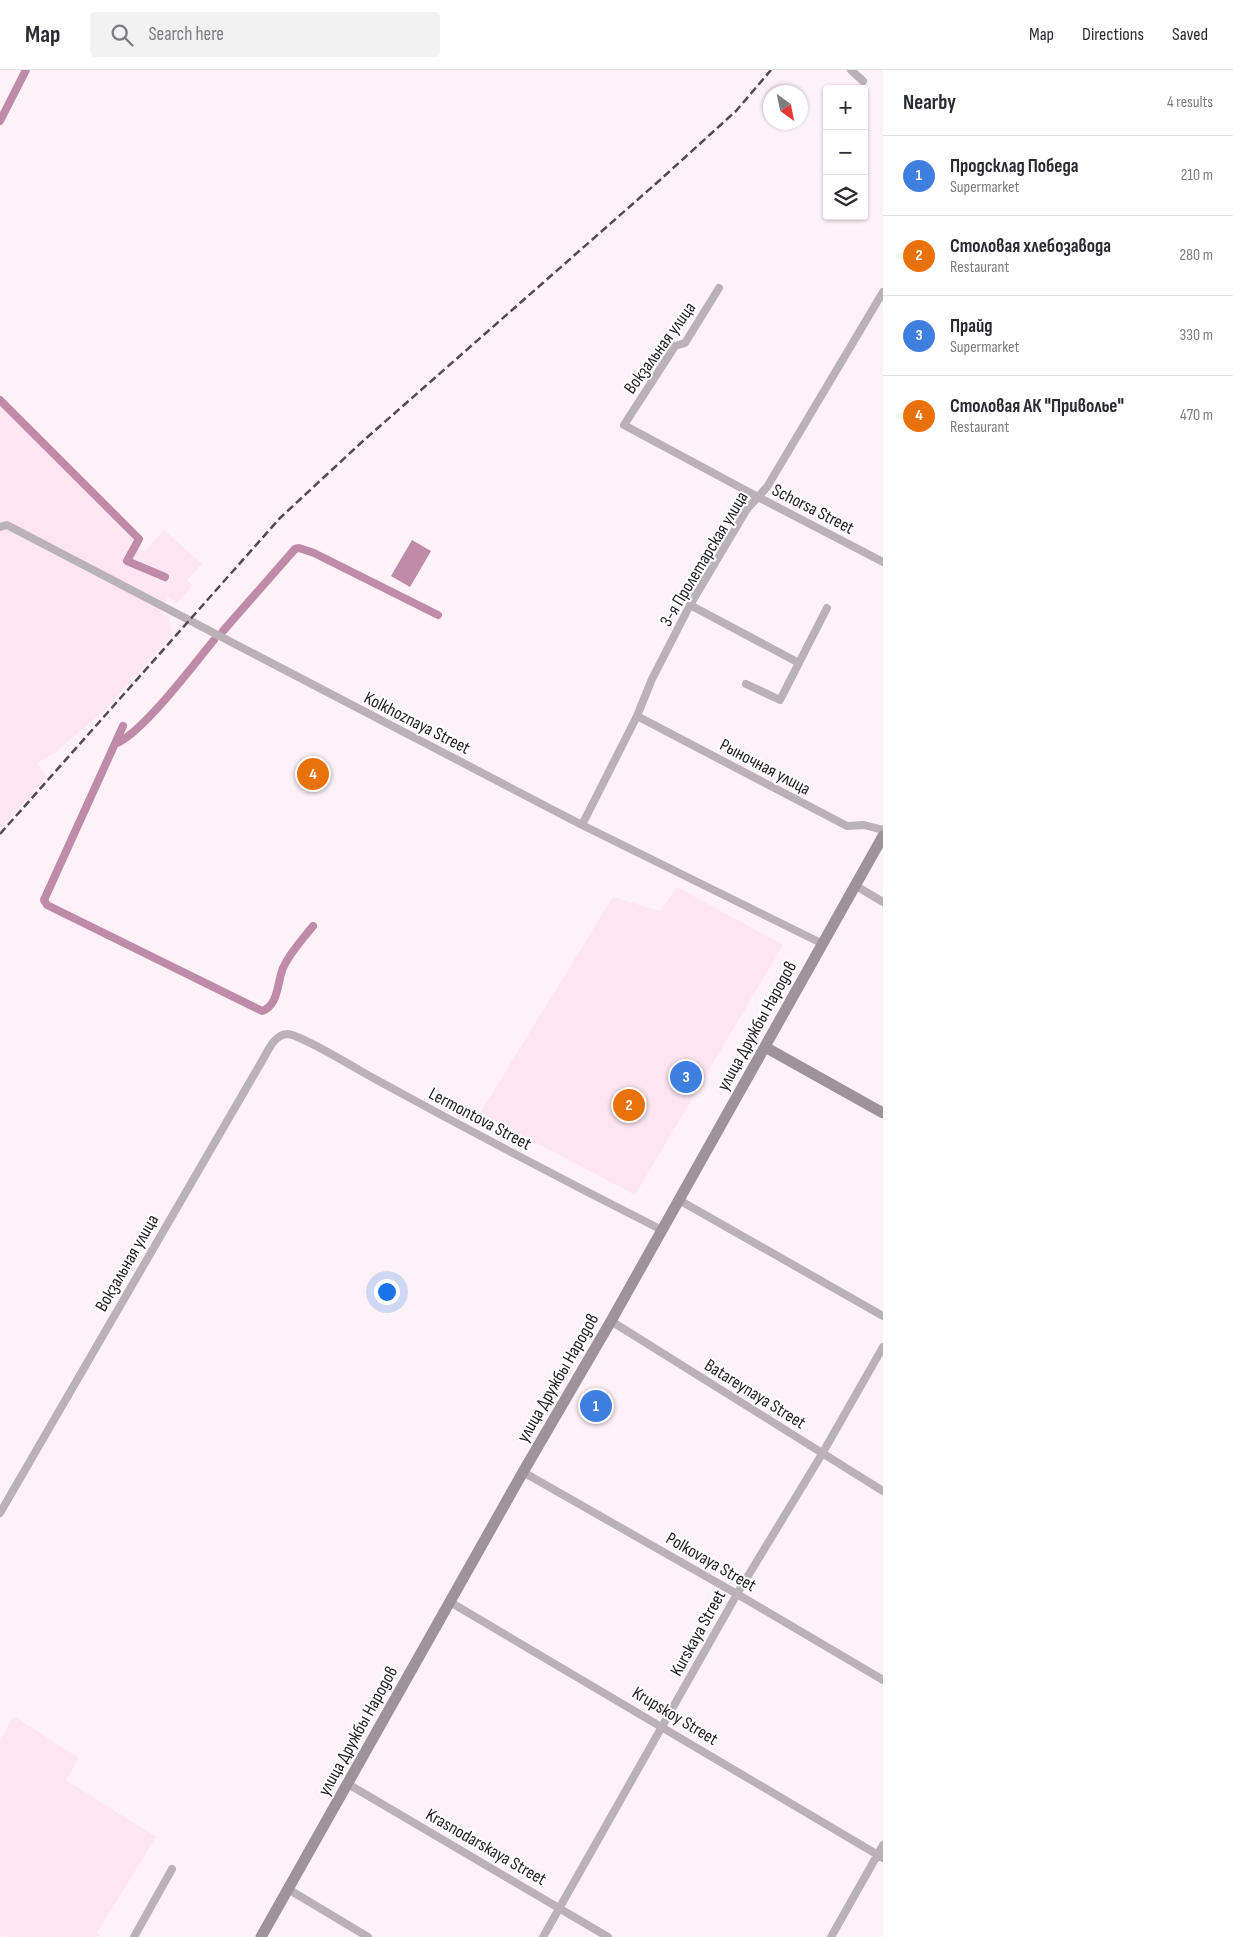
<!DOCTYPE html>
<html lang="en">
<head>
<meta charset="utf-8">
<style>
	:root { --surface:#fff; --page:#f2f2f3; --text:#2b2b33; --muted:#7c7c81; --line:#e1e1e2; --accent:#d93025 }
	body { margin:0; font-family:"Sofia Sans Condensed",sans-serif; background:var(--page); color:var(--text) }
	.controls { position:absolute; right:15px; top:15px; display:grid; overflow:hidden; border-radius:5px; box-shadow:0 1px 4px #0004 }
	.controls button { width:45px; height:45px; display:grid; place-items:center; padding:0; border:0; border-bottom:1px solid var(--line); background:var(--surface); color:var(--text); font:25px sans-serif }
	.compass { position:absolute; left:763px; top:15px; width:45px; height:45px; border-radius:50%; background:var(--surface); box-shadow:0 1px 4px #0004; rotate:147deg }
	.you { position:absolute; left:386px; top:1221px; width:18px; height:18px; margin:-12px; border:4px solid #fff; border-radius:50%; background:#1a73e8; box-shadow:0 0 0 8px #1a73e833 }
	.badge { display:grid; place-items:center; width:32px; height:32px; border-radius:50%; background:var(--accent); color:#fff; font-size:16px; font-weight:700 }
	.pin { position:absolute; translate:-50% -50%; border:2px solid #fff; box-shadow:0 1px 5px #0006 }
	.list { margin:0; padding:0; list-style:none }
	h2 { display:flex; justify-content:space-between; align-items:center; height:65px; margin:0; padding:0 20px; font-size:21px }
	h2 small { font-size:16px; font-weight:400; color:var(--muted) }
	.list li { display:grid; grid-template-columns:32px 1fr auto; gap:15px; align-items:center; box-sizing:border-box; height:80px; padding:0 20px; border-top:1px solid var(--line) }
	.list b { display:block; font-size:19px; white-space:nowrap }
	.list p { margin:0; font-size:16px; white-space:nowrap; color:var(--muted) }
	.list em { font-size:16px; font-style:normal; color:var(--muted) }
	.icon { flex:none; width:28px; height:28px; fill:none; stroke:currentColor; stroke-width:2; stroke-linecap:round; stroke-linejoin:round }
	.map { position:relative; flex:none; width:883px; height:1867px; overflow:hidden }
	header { display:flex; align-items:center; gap:30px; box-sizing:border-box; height:70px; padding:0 25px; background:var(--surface); border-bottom:1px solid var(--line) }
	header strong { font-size:24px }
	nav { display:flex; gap:28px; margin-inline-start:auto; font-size:18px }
	.search { width:350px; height:45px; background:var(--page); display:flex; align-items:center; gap:12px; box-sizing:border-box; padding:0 18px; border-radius:5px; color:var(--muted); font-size:19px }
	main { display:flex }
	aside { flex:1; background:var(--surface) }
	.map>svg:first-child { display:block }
	.built { fill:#fde6f2 }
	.water { fill:#bf8ba9 }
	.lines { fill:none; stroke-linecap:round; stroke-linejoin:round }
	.canal { stroke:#bf8ba9; stroke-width:8 }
	.street { stroke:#bbb2b7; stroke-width:8 }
	.secondary { stroke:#9f9299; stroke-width:11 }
	.rail { stroke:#534a4e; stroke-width:2.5; stroke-dasharray:8 4; stroke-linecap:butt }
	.labels { text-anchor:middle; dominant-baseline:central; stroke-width:4; stroke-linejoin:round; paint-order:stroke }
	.street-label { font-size:18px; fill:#241c20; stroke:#fff }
</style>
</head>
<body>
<header>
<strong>Map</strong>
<div class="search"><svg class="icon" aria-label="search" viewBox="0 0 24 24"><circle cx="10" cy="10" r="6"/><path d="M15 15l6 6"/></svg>Search here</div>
<nav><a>Map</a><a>Directions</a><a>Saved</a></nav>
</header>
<main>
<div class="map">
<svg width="883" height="1867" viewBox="0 0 883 1867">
	<rect width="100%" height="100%" fill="#fef1f8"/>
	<path class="built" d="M 0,335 L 145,482 L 164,460 L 202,494 L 187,510 L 193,515 L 177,533 L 168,527 L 160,542 L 169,548 L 172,565 L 106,639 L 56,682 L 37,693 L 47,707 L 0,760 Z
		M 677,817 L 783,875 L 635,1125 L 480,1043 L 613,827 L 660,841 Z
		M 14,1646 L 79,1688 L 66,1710 L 156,1767 L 97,1863 L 102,1867 L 4,1867 L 0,1865 L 0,1670 Z"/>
	<path class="water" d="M 412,470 L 431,481 L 410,517 L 391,506 Z"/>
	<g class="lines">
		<path class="canal" d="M 0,51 L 26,0
			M 0,330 L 139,469 L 127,491 L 165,507
			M 223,561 L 295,479 L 299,478 L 314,483 L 438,545
			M 123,656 L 44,830 L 47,835 L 262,941 C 279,935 277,912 283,898 C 290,882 303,869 313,856
			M 115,674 C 142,664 193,595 214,570"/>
		<path class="street" d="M 851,0 L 863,11
			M 719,218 L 685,273 L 675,276 L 624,355 L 758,427 L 883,492
			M 0,457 L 7,455 L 582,755 L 823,874
			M 690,535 L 799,593
			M 746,614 L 780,630 L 827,538
			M 637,646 L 847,756 L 864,755 L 883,760
			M 582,755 L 637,646 L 652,609 L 690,535 L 747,439 L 767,417 L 883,222
			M 856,816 L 883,832
			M 679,1130 L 883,1246
			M 611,1251 L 883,1421
			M 523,1402 L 737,1524 L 883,1610
			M 0,1443 L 262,991 C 268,981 274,965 287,964 C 300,964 360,1001 375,1009 C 470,1061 565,1111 662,1160
			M 450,1532 L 883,1788
			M 348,1714 L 608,1867
			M 288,1819 L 368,1867
			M 134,1867 L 172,1799
			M 543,1867 L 737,1524 L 822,1384 L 883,1277
			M 831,1867 L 883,1775"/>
		<path class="secondary" d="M 765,977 L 883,1043
			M 261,1867 L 523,1402 L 611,1251 L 883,766"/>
		<path class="rail" d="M 0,764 L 280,448 L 363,371 L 660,110 L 736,41 L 771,0"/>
	</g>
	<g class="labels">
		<g class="street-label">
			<text transform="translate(660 278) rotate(-54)">Вокзальная улица</text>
			<text transform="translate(813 439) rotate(27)">Schorsa Street</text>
			<text transform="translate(704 489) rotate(-59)">3-я Пролетарская улица</text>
			<text transform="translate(417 653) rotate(27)">Kolkhoznaya Street</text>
			<text transform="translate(765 697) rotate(28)">Рыночная улица</text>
			<text transform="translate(757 956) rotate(-61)">улица Дружбы Народов</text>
			<text transform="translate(480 1049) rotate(28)">Lermontova Street</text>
			<text transform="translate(127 1193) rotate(-60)">Вокзальная улица</text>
			<text transform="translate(558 1308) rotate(-60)">улица Дружбы Народов</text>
			<text transform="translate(755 1324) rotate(32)">Batareynaya Street</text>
			<text transform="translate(711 1492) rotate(30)">Polkovaya Street</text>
			<text transform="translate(698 1563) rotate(-61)">Kurskaya Street</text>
			<text transform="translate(675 1646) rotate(31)">Krupskoy Street</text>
			<text transform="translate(358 1661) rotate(-61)">улица Дружбы Народов</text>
			<text transform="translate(486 1777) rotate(30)">Krasnodarskaya Street</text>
		</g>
	</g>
</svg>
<div class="controls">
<button>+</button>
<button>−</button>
<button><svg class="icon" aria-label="layers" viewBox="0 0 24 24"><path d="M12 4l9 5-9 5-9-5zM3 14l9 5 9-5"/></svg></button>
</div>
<svg class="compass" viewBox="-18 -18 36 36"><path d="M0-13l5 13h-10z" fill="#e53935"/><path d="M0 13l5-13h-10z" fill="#7c7c81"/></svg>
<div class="you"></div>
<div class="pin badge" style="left:596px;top:1336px;background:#3f7fe0">1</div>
<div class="pin badge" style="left:629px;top:1035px;background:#e8710a">2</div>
<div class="pin badge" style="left:686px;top:1007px;background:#3f7fe0">3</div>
<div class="pin badge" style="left:313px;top:704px;background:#e8710a">4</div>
</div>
<aside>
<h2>Nearby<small>4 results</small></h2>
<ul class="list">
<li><span class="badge" style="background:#3f7fe0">1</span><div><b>Продсклад Победа</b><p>Supermarket</p></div><em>210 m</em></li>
<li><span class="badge" style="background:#e8710a">2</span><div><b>Столовая хлебозавода</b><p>Restaurant</p></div><em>280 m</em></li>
<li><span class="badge" style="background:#3f7fe0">3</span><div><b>Прайд</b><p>Supermarket</p></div><em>330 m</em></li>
<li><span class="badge" style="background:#e8710a">4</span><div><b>Столовая АК &quot;Приволье&quot;</b><p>Restaurant</p></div><em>470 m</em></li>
</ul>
</aside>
</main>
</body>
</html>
